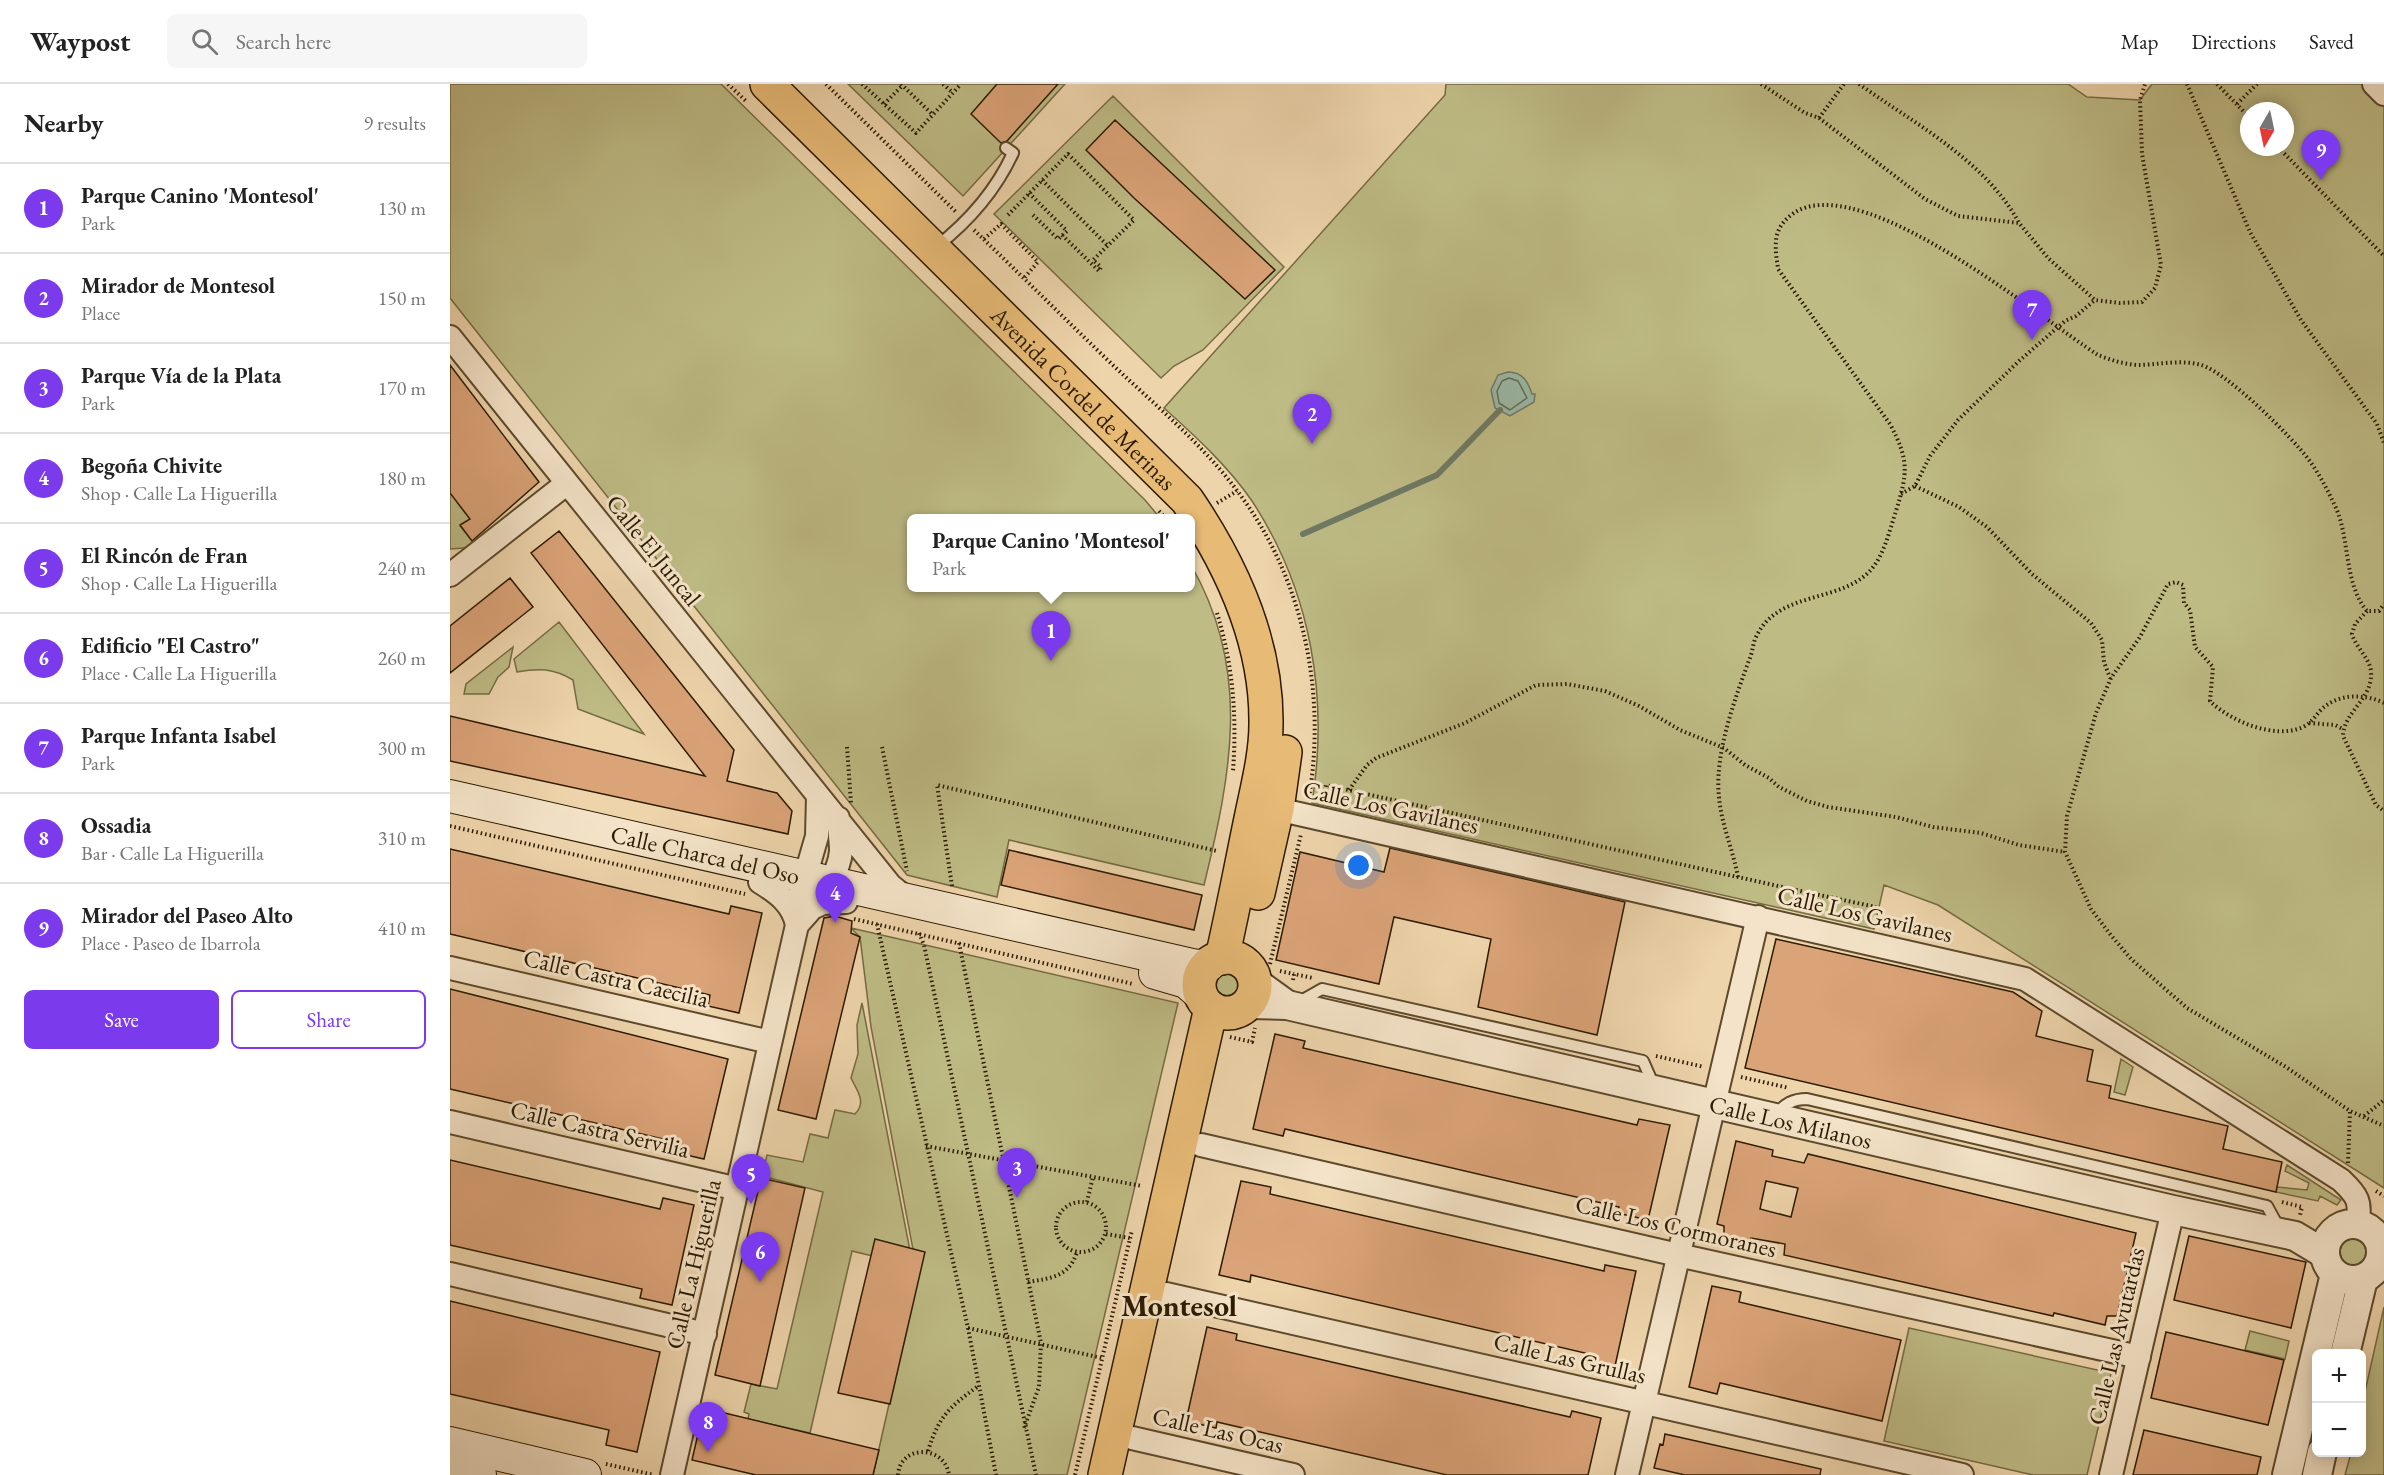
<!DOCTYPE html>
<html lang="en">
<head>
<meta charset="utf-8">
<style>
	:root { --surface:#fff; --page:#f6f6f6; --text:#222; --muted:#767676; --line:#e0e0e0; --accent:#7c3aed }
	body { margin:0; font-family:"EB Garamond",serif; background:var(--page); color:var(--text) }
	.controls { position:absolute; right:18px; bottom:18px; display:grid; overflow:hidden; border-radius:9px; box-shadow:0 3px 15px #0003 }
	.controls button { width:54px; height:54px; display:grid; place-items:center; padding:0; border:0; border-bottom:2px solid var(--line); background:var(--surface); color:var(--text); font:30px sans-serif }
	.compass { position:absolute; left:1790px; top:18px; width:54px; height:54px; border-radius:50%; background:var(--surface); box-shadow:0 3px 15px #0003; rotate:189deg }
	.you { position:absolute; left:909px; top:782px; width:21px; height:21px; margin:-15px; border:4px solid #fff; border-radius:50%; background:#1a73e8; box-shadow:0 0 0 9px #1a73e833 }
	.badge { display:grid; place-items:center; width:39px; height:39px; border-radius:50%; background:var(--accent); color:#fff; font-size:20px; font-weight:700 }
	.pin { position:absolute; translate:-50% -50px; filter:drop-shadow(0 2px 3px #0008) }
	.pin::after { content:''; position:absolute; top:32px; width:21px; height:18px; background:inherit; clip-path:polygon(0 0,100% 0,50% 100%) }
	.popup { position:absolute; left:457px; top:430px; width:288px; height:78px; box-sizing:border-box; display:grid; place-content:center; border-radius:9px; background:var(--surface); filter:drop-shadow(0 2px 4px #0005); font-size:20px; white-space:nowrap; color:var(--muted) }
	.popup b { font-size:22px; color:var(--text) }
	.popup::after { content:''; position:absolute; left:50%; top:100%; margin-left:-12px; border:12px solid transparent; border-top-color:var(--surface) }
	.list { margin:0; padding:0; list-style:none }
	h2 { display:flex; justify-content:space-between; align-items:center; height:78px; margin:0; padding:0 24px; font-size:26px }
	h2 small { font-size:20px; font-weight:400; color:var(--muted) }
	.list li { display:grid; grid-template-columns:39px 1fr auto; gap:18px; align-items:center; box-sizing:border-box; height:90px; padding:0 24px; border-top:2px solid var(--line) }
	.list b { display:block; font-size:22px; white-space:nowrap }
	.list p { margin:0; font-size:20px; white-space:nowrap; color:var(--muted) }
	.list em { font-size:20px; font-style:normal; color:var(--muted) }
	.actions { display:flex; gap:12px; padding:18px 24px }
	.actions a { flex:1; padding:14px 0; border:2px solid var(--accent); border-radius:9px; text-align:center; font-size:21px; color:var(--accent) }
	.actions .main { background:var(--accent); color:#fff }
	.icon { flex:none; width:33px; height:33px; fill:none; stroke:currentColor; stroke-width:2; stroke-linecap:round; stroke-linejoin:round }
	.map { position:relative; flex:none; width:1934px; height:1391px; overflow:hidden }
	header { display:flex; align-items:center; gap:36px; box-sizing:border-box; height:84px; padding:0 30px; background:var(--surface); border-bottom:2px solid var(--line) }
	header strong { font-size:28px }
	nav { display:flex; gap:33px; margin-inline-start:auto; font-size:21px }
	.search { width:420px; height:54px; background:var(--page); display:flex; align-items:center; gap:15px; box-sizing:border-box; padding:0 21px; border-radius:9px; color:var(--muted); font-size:22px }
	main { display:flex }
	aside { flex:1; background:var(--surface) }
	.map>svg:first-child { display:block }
	.green { fill:#bebb85; stroke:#756b43; stroke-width:1.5; fill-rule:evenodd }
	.water { fill:#9ab8a6; stroke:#6e7964; stroke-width:1.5 }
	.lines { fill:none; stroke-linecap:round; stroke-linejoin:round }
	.shore { stroke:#636a54; stroke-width:1.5 }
	.stream { stroke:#6e7964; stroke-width:6 }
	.building { fill:#dba378; stroke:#2c1b01; stroke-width:1.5; fill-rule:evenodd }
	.service-casing { stroke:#5c492c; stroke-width:14 }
	.minor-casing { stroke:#5c492c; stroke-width:26 }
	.tertiary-casing { stroke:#5c492c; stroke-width:32 }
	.secondary-casing { stroke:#2c1b01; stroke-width:34 }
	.primary-casing { stroke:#2c1b01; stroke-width:36 }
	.path { stroke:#2c1b01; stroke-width:4; stroke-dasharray:1.5 3; stroke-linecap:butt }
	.service { stroke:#f4e3c8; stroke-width:10 }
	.minor { stroke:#f4e3c8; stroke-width:22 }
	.tertiary { stroke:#f4e3c8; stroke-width:28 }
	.secondary { stroke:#f4e3c8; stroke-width:32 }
	.primary { stroke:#e7ba76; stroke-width:33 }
	.labels { text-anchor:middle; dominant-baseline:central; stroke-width:6; stroke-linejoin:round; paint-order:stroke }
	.street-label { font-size:24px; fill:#2c1b01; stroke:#f4e3c8 }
	.district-label { font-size:30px; font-weight:bold; fill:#2c1b01; stroke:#f4e3c8 }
</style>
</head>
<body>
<header>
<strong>Waypost</strong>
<div class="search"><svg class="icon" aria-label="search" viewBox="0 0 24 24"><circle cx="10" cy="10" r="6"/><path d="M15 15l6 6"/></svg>Search here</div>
<nav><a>Map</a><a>Directions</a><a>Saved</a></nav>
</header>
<main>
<aside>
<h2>Nearby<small>9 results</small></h2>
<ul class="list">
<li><span class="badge">1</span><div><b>Parque Canino 'Montesol'</b><p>Park</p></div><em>130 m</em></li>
<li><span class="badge">2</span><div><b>Mirador de Montesol</b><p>Place</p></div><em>150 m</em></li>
<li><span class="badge">3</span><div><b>Parque Vía de la Plata</b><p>Park</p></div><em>170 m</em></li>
<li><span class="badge">4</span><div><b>Begoña Chivite</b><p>Shop · Calle La Higuerilla</p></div><em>180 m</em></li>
<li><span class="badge">5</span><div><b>El Rincón de Fran</b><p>Shop · Calle La Higuerilla</p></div><em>240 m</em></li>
<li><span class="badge">6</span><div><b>Edificio &quot;El Castro&quot;</b><p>Place · Calle La Higuerilla</p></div><em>260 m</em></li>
<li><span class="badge">7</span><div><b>Parque Infanta Isabel</b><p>Park</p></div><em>300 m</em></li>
<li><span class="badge">8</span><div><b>Ossadia</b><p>Bar · Calle La Higuerilla</p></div><em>310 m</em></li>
<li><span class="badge">9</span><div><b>Mirador del Paseo Alto</b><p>Place · Paseo de Ibarrola</p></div><em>410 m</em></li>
</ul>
<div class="actions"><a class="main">Save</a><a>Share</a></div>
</aside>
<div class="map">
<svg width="1934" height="1391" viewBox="0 0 1934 1391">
	<rect width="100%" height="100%" fill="#eed4ab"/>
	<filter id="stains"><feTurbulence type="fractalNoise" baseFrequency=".00333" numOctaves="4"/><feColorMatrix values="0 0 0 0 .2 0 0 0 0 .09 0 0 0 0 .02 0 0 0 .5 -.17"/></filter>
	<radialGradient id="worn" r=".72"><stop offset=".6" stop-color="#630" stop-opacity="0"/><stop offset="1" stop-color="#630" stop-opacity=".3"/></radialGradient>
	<path class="green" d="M 0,0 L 271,0 L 695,416 L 710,434 L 462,434 L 462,504 L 740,504 L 741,481 C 802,587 781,690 754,801 L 559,756 L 547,813 L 457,791 L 0,214 Z
		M 398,0 L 615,0 L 513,112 Z
		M 996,0 L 1618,0 L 1637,13 L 1690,16 L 1702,0 L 1934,0 L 1934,1104 L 1488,821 L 1434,801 L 1424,845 L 862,719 C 879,613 861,507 802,417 C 778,382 745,352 714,324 L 995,11 ZM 1799,27 L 1835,27 L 1835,63 L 1799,63 Z
		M 663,12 L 834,183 L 753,266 L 724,282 L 711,294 L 544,130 Z
		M 0,403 L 9,414 L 7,418 L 20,435 L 10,442 L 27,463 L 0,465 Z
		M 109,538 L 194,650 L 128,625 L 123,596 C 103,584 89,584 67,588 L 64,575 Z
		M 63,563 L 59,583 L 48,593 L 39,610 L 14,610 L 16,600 Z
		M 401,844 L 728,919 L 617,1391 L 423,1391 L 468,1192 L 421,943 L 410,853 Z
		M765 899a13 13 0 1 1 26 0a13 13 0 1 1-26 0Z
		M 412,919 L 463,1182 L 402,1167 L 360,1349 L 298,1335 L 299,1330 L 294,1328 L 301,1300 L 327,1305 L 373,1108 L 312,1092 L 317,1071 L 353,1078 L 360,1050 L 378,1054 L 385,1026 L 405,1030 C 417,1018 407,1007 401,994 L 408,970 L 407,941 Z
		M 1671,975 L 1683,983 L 1675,1011 L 1664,1008 Z
		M 1837,1081 L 1891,1116 L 1887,1121 L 1870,1112 L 1868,1117 L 1826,1108 L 1827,1103 L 1857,1106 L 1859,1099 L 1835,1087 Z
		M1890 1168a13 13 0 1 1 26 0a13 13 0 1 1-26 0Z
		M 1934,1223 L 1934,1391 L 1895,1391 L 1901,1369 L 1912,1368 L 1912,1321 Z
		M 1459,1244 L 1661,1289 L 1637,1391 L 1583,1391 L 1434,1357 Z
		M 1800,1247 L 1839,1257 L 1835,1275 L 1795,1266 Z"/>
	<path class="water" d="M 1058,288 C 1073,288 1078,298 1082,310 L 1085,310 L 1084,318 L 1060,332 L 1045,324 L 1041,306 L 1048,291 Z"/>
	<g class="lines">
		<path class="shore" d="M 1059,294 L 1068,297 L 1077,314 L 1060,326 L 1049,319 L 1047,307 L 1052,297 Z"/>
		<path class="stream" d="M 853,450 L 987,391 L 1050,326"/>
	</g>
	<path class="building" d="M 547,0 L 608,0 L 557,57 L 551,59 L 521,30 Z
		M 665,36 L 825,186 L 795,215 L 684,114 L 636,66 Z
		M 0,281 L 89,398 L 22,457 L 10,441 L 20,435 L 0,409 Z
		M 109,447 L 284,666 L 277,697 L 327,709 L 342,727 L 338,750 L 0,677 L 0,632 L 255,692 L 81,469 Z
		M 60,494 L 83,523 L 0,589 L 0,542 Z
		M 940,764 L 1175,818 L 1147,951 L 1028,923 L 1041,855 L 944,833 L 929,900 L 826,876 L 850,768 L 934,788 Z
		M 0,765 L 279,830 L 281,822 L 312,829 L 289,929 L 258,922 L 260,911 L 0,850 Z
		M 559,766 L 752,811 L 744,846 L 551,801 Z
		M 385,832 L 402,837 L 401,849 L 410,853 L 366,1035 L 328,1026 L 374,834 Z
		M 1326,855 L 1563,908 L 1592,927 L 1586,952 L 1643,966 L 1637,997 L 1661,1002 L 1659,1014 L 1778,1042 L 1773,1065 L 1832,1078 L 1826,1108 L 1295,984 Z
		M 0,905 L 278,975 L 254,1075 L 223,1068 L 226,1058 L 0,1005 Z
		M 825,950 L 855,957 L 853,964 L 1187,1041 L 1189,1035 L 1220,1041 L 1198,1136 L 1167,1129 L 1169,1123 L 835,1045 L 833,1052 L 803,1045 Z
		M 1286,1057 L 1323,1066 L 1322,1072 L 1354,1079 L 1358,1070 L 1686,1149 L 1667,1232 L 1657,1232 L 1655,1241 L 1604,1229 L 1603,1232 L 1334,1171 L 1335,1160 L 1301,1154 L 1300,1158 L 1274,1152 L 1274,1142 L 1267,1140 ZM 1316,1097 L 1348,1104 L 1341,1133 L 1310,1125 Z
		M 0,1076 L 210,1125 L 213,1114 L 244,1121 L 222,1221 L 190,1214 L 192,1205 L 0,1161 Z
		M 311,1094 L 355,1104 L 310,1302 L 265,1291 Z
		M 791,1097 L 821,1103 L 820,1110 L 1154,1187 L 1155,1181 L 1186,1187 L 1165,1282 L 1134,1275 L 1135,1269 L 801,1191 L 800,1198 L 769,1191 Z
		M 1739,1152 L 1856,1178 L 1841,1244 L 1724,1216 Z
		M 425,1155 L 475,1168 L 440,1320 L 388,1309 Z
		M 1262,1202 L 1291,1208 L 1289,1218 L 1451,1256 L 1432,1337 L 1270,1299 L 1267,1310 L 1239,1303 Z
		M 0,1217 L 210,1268 L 187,1368 L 156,1361 L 159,1346 L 0,1310 Z
		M 757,1243 L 787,1250 L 786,1256 L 1120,1333 L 1122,1327 L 1151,1334 L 1138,1391 L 997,1391 L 767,1338 L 766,1344 L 736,1337 Z
		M 1716,1248 L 1834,1276 L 1818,1341 L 1701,1314 Z
		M 254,1324 L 429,1366 L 423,1391 L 306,1391 L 242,1376 Z
		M 1694,1346 L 1811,1373 L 1807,1391 L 1683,1391 Z
		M 1215,1350 L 1371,1385 L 1370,1391 L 1235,1391 L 1204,1384 L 1210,1360 L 1213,1361 Z"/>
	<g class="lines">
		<g class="service-casing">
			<path id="service" d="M 486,163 C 518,138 546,106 563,69 L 556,64
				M 849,918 L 872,905 L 1193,977 L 1204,1002
				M 1325,1030 C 1336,1020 1342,1015 1357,1015 L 1817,1122 L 1830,1146"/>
		</g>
		<g class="minor-casing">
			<path id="minor" d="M 1924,0 L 1934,10
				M 0,253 L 440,801 L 456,814
				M 0,491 L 116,400
				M 827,725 L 1575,895 L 1891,1096 C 1907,1111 1912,1118 1907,1140
				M 360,825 L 373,819 L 396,818
				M 345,828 L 367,752 L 368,712
				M 347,841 C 364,823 389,793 391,767 C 391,756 389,745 388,734
				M 0,884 L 320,958
				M 0,1038 L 288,1105
				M 751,1061 L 1228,1171 L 1689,1273
				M 1930,1160 L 1934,1163
				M 1929,1181 L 1934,1181
				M 0,1190 L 255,1250
				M 716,1210 L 1512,1391
				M 682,1354 L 843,1391
				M 222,1391 L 347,841 C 343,820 328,809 310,798
				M 1177,1391 L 1308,833
				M 1661,1391 L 1723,1126"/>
		</g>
		<g class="tertiary-casing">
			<g id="tertiary">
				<path d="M 805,898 L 837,921"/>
				<path id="s1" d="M 798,920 L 837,921 L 1723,1126 L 1845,1152 L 1875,1170"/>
				<circle cx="1903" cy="1168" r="28"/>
				<path d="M 1895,1270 L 1913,1195"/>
				<path d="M 1837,1391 L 1885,1190"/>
				<path d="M 1867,1391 L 1872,1368"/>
			</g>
		</g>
		<g class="secondary-casing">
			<g id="secondary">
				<path id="s2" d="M 0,712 L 747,882 L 759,881"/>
				<path d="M 705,889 L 736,898 L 751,911"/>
				<path d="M 0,1359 L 135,1391"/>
				<path d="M 0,1384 L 30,1391"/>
			</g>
		</g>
		<g class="primary-casing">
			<g id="primary">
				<path id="s3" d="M 317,0 L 737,416 C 782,482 817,558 816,640 C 816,670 808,701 802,730 C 792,778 783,826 772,874"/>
				<path d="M 808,809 L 827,725 L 835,668"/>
				<circle cx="777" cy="901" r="28"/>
				<path d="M 655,1391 L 761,924"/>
			</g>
		</g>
		<path class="path" d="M 278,0 L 297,18
			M 376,0 L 506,128
			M 412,0 L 466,49 L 511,0
			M 451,0 L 483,31
			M 493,0 L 503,9
			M 1311,0 L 1355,29 L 1369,34 L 1475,115 L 1508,132 L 1569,139 L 1599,175 L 1645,216 L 1670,219 L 1692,218 L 1705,204 L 1711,181 L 1692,70 L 1690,16 L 1695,0
			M 1409,0 C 1465,40 1536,77 1569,139
			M 1737,0 L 1800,148 L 1851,236 L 1927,340 L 1934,359
			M 1767,0 L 1799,33
			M 434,20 L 453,1
			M 1787,20 L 1807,0
			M 1369,34 L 1394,0
			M 1828,63 L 1934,172
			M 592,96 L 658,162
			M 579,109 L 617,147 L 608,155 L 582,130
			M 558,131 L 618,70 L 684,136 L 643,176 L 651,183 L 649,187
			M 524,146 C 572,192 619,239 667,285 C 712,327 761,368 796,419 C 855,503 876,613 859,713
			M 612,151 L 649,187
			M 534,155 L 551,140 L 588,178 L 574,194
			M 1465,402 L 1509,423 L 1537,443 L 1582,490 L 1641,539 L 1652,556 L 1654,578 L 1660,594
			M 1451,410 L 1465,402 L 1480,372 L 1508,336 L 1569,277 L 1615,237 L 1626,232 L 1645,216
			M 767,419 L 787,407
			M 709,427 L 715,434
			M 1917,527 L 1905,540 L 1902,550 C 1906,564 1920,574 1921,588 C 1923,615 1894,627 1893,652 L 1926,721 L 1934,727
			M 767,529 C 783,581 787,632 783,687
			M 1934,619 C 1916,610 1890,609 1873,624 C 1866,630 1863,638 1853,643 C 1825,656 1780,637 1760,617 L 1763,583 L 1745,563 L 1740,526 L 1734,519 L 1733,501 L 1726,498 L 1718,500 L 1690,553 L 1661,594 L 1646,629 L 1617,732 L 1615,768 L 1641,825 L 1660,850 L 1681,875 L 1737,924 L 1836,983 L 1900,1027 L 1934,1042
			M 1859,639 L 1885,641 L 1893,645
			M 397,663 L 401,719
			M 432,663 L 457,787
			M 899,706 L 917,681 L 926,674 L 1015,639 L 1086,601 L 1117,600 L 1155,607 L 1189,622 L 1230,646 L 1274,664 L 1295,681 L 1319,694 L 1329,703 L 1357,717 L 1378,723 L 1446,733 L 1483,743 L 1531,749 L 1569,761 L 1615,768
			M 873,716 L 876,701 L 1346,806 L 1342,823
			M 0,742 L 295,810
			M 1288,793 C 1283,766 1271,739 1269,713 C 1264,669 1286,612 1301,571 C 1303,565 1303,559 1306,553 C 1329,504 1395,521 1424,482 C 1435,467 1440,445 1446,427 C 1458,388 1459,376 1440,340 L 1328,185 C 1327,176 1325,167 1326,158 C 1326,144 1337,132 1349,126 C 1421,93 1586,231 1648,271 C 1661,276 1673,280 1687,281 C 1707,281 1731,275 1751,281 C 1778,289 1841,352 1859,376 C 1870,391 1878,407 1886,424 C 1900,456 1894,500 1917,527 L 1929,527 L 1934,520
			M 502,802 L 487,701 L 767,767
			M 1346,806 L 1426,823
			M 404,835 L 683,900
			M 427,840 L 518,1244 L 546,1391
			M 469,849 L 474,861 L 586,1391
			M 509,859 L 591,1259 L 589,1303 L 574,1344
			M 820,880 L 851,750
			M 830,887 L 844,890
			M 843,896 L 844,890 L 863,894
			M 780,953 L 802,958 L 805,944
			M 1206,972 L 1254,983
			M 1291,993 L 1339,1004
			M 1914,1032 L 1934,1016
			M 476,1062 L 692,1102
			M 1898,1079 L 1900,1027
			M 1926,1107 L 1934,1112
			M606 1143a25 25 0 1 1 50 0a25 25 0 1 1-50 0Z
			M 637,1118 L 643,1093
			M 1832,1118 L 1852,1123 L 1850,1131
			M 656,1150 L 680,1154
			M 578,1198 C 601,1194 619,1193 627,1168
			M 518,1244 L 652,1274
			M 478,1367 C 488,1334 499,1323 527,1303
			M 156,1380 L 204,1391
			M 448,1391 C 450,1360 495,1361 499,1391
			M 625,1391 L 682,1146"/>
		<use href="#service" class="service"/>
		<use href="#minor" class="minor"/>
		<use href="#tertiary" class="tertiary"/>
		<use href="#secondary" class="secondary"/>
		<use href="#primary" class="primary"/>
	</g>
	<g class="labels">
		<g class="street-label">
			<text stroke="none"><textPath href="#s3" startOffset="446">Avenida Cordel de Merinas</textPath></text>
			<text transform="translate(204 466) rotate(51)">Calle El Juncal</text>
			<text transform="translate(941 723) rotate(12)">Calle Los Gavilanes</text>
			<text stroke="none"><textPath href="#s2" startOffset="262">Calle Charca del Oso</textPath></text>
			<text transform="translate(1415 830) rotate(13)">Calle Los Gavilanes</text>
			<text transform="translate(166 894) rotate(13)">Calle Castra Caecilia</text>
			<text stroke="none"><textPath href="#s1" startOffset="556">Calle Los Milanos</textPath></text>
			<text transform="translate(150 1045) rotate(13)">Calle Castra Servilia</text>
			<text transform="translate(1226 1142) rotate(13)">Calle Los Cormoranes</text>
			<text transform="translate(243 1180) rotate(-77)">Calle La Higuerilla</text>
			<text transform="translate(1666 1252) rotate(-77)">Calle Las Avutardas</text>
			<text transform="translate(1120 1274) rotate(13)">Calle Las Grullas</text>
			<text transform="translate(768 1346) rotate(13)">Calle Las Ocas</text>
		</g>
		<g class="district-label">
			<text x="729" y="1221">Montesol</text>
		</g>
	</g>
	<rect width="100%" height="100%" filter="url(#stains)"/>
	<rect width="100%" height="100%" fill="url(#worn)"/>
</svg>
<div class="controls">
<button>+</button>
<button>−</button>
</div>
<svg class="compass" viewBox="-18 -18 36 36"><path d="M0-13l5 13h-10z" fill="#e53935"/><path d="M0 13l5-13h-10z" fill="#767676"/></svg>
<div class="you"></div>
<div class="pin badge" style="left:601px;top:577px">1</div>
<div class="popup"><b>Parque Canino 'Montesol'</b>Park</div>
<div class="pin badge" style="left:862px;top:360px">2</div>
<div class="pin badge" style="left:567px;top:1114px">3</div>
<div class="pin badge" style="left:385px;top:839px">4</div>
<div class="pin badge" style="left:301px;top:1120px">5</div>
<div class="pin badge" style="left:310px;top:1198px">6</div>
<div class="pin badge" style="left:1582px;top:256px">7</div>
<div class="pin badge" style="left:258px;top:1368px">8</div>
<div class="pin badge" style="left:1871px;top:96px">9</div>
</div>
</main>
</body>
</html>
